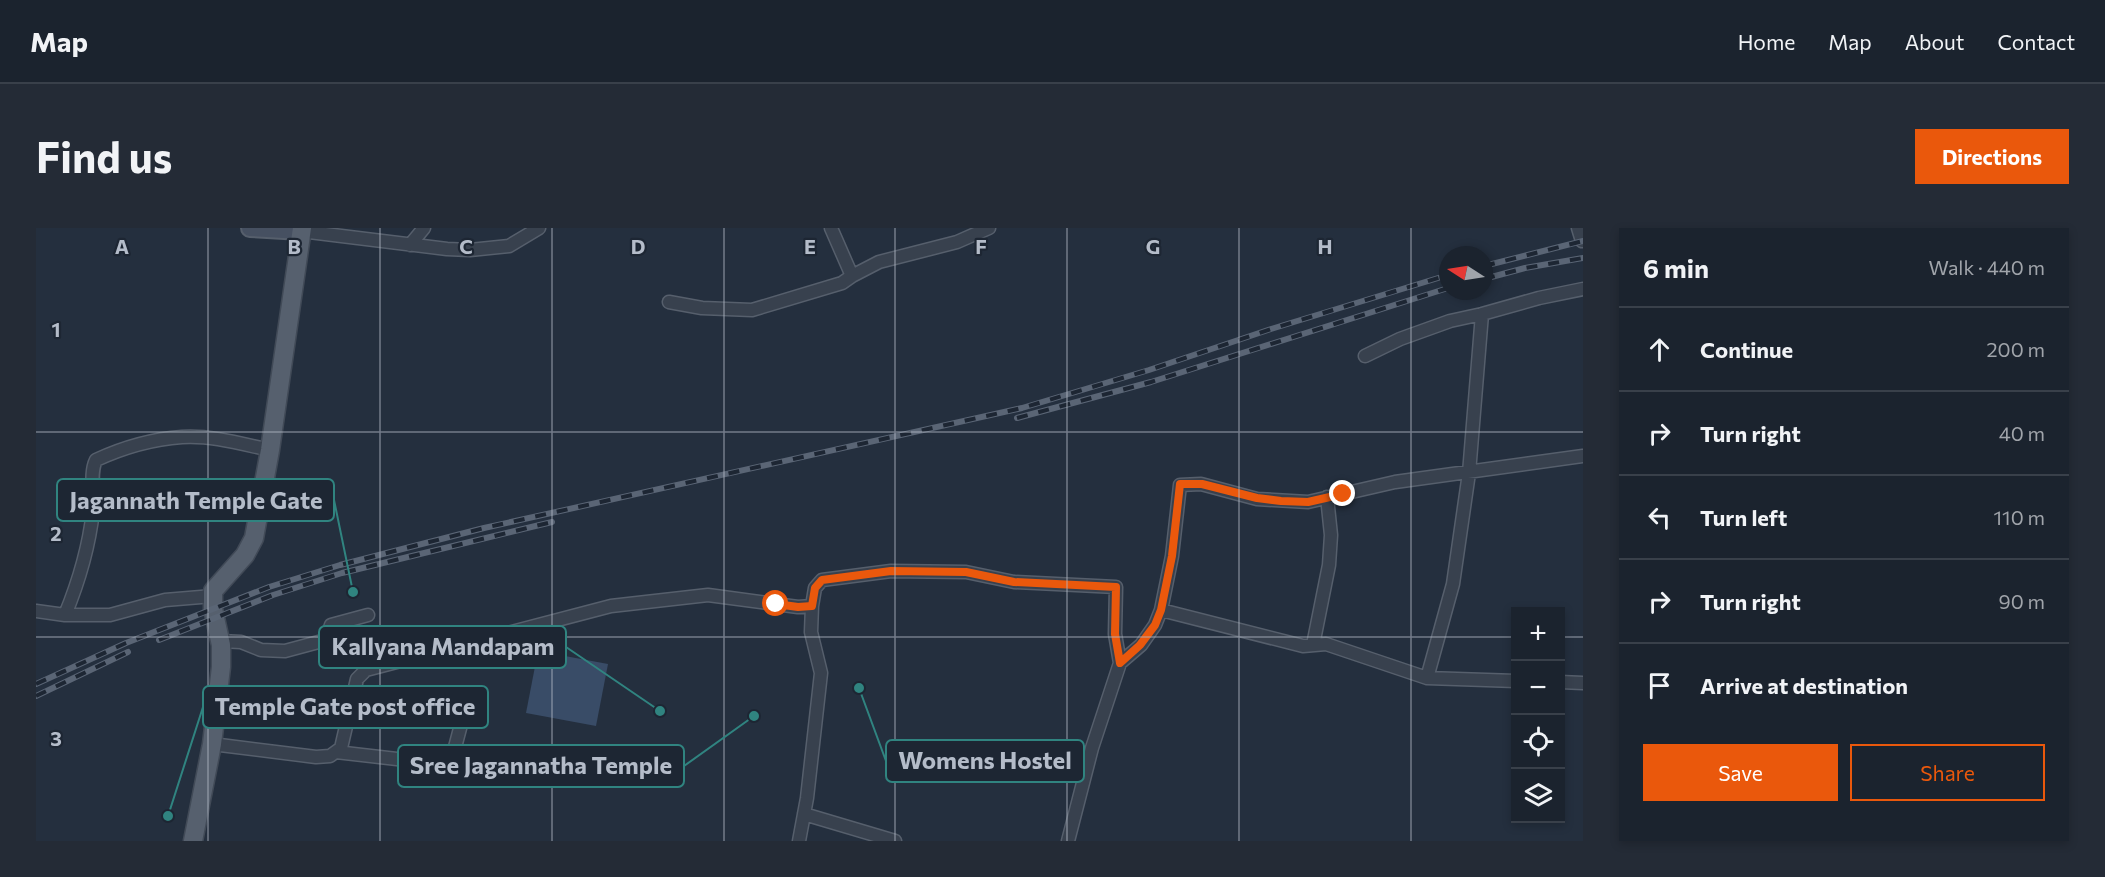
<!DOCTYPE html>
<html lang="en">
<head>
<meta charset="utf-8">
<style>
	:root { --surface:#1b232e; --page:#242b36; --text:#f1f3f6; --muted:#a0a4aa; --line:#39404a; --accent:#ea580c }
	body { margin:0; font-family:Commissioner,sans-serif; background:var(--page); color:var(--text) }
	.controls { position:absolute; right:18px; bottom:18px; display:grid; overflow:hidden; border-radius:0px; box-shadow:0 3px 9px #0003 }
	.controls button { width:54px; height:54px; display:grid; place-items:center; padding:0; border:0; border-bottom:2px solid var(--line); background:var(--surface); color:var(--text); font:30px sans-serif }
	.compass { position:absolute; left:1403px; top:18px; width:54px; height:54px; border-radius:50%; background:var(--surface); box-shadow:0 3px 9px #0003; rotate:282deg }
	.stop { position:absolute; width:18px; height:18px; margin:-14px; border:4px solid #ea580c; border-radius:50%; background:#fff }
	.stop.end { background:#ea580c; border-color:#fff; box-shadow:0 2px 6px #0008 }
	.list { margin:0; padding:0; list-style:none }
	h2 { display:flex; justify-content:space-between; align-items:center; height:78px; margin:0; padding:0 24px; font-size:26px }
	h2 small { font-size:20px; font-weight:400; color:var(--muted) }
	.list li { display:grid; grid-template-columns:39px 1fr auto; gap:18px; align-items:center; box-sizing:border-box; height:84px; padding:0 24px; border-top:2px solid var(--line) }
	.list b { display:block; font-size:22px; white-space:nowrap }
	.list em { font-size:20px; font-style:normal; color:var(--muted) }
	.actions { display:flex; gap:12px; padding:18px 24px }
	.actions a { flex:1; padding:14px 0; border:2px solid var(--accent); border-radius:0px; text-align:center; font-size:21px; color:var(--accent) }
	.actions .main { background:var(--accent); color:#fff }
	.icon { flex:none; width:33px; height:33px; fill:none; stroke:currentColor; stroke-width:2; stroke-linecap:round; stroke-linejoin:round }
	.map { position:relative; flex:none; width:1547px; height:613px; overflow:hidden; border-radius:0px }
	header { display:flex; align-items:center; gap:36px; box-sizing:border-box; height:84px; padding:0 30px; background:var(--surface); border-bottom:2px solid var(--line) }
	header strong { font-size:28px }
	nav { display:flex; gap:33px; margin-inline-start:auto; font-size:21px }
	.intro { display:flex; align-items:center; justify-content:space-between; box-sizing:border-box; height:144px; padding:0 36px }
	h1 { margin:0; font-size:42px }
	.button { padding:15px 27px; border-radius:0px; background:var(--accent); color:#fff; font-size:21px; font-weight:700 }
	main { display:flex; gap:36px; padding:0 36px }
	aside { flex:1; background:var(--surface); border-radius:0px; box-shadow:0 3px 9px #0003 }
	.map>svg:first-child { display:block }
	.water { fill:#394c67 }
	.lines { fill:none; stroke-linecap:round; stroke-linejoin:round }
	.street-casing { stroke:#565f6c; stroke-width:15 }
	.secondary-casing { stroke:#565f6c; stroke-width:20 }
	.primary-casing { stroke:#414a57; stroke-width:21 }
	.street { stroke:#38414e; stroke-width:12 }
	.secondary { stroke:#465061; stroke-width:16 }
	.primary { stroke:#56606e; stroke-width:18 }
	.rail-casing { stroke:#5a6575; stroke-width:6 }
	.rail { stroke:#1d2633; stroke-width:4; stroke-dasharray:11; stroke-linecap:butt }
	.route { stroke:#ea580c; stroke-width:8 }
	.grid { fill:none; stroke:#b4bcc9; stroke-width:1.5; stroke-opacity:0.55 }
	.grid-label { font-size:20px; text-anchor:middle; font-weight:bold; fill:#b4bcc9; stroke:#1d2633; stroke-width:4.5; stroke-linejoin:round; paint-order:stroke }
	.leader { fill:none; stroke:#308480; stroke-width:2 }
	.callout-dot { fill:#308480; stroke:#1d2633; stroke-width:2 }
	.callout { fill:#1d2633; stroke:#308480; stroke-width:2 }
	.callout-label { font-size:24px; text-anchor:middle; font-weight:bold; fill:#b4bcc9 }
</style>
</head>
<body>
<header>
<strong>Map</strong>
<nav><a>Home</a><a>Map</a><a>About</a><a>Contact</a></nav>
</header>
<div class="intro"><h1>Find us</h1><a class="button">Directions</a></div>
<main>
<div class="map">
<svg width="1547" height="613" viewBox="0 0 1547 613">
	<rect width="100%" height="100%" fill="#242f3e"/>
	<path class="water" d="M 502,423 L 572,436 L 560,498 L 490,485 Z"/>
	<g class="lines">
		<g class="street-casing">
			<path id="street" d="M 795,0 L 816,48 L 843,34 L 921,14 L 953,0
				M 1542,0 L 1546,13
				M 265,3 L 411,21 L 434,22 L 473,18 L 503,0
				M 374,17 L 388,0
				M 633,74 L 666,80 L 716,82 L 806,55 L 816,48
				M 1329,128 L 1364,111 L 1414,93 L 1446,86 L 1503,70 L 1547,61
				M 1125,382 L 1267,418 L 1290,416 L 1391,450 L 1480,453
				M 0,383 L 29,387 L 74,387 L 129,372 L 177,368
				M 29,387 C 43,353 53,319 57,283 C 59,267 53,246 60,232 C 86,220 117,211 146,209 C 175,207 206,216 234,222
				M 184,413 L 205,414 L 225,422 L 249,423 L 290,412 L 295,397 L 332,387
				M 1277,417 L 1293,337 L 1295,307 L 1291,269
				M 1084,435 L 1105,417 L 1119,397 L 1125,382 L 1136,328 L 1144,257 L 1165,256 L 1221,271 L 1272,274 L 1359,254 L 1547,228
				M 1391,450 L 1417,356 L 1433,245 L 1446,86
				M 1524,454 L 1547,455
				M 176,516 L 280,529 L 294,528 L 305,520 L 321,451 L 330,442 L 575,378 L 672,367 L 762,379 L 776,378 L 779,360 L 786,352 L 855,343 L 930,344 L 978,354 L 1080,359 L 1079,406 L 1084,435 L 1056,520 L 1032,613
				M 300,524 L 404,536 L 418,523 L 431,474
				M 768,586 L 859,613
				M 763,613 L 771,570 L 785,445 L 775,404 L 776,378"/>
		</g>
		<g class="secondary-casing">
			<path id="secondary" d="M 214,0 L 265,3"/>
		</g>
		<g class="primary-casing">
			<path id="primary" d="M 157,613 L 176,516 L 185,439 L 185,417 L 177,381 L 177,363 L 209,327 L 218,310 L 234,222 L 266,0"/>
		</g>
		<use href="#street" class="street"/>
		<use href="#secondary" class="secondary"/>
		<use href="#primary" class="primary"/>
		<g class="rail-casing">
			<path id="rail" d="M 1448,38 L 1547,13
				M 1448,51 L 1489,40 L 1547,30
				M 981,190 L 1115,154 L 1412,60
				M 123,412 L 237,367 L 306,345 L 516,294
				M 0,456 L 90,415 L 233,359 L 304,337 L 448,300 L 986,180 L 1113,142 L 1235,101 L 1412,47
				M 0,468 L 92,424"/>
		</g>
		<use href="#rail" class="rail"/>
	</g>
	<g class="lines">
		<path class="route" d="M 740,376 L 762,379 L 776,378 L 779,360 L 786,352 L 855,343 L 930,344 L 978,354 L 1080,359 L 1079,406 L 1084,435 L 1104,417 L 1119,397 L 1125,382 L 1136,328 L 1144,256 L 1166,256 L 1221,270 L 1245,273 L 1272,274 L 1307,266"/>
	</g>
	<path class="grid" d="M 172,0 L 172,613M 344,0 L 344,613M 516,0 L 516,613M 688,0 L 688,613M 859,0 L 859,613M 1031,0 L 1031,613M 1203,0 L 1203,613M 1375,0 L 1375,613M 0,204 L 1547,204M 0,409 L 1480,409M 1524,409 L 1547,409"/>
	<g class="grid-label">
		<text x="86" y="26">A</text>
		<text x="258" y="26">B</text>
		<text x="430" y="26">C</text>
		<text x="602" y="26">D</text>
		<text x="774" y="26">E</text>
		<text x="945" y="26">F</text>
		<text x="1117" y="26">G</text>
		<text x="1289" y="26">H</text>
		<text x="20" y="109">1</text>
		<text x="20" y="313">2</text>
		<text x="20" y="518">3</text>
	</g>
	<path class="leader" d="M317 364L298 272M624 483L530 419M132 588L167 479M823 460L850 533M718 488L648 538"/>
	<g class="callout-dot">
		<circle cx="317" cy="364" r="6"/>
		<circle cx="624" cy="483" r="6"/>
		<circle cx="132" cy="588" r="6"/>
		<circle cx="823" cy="460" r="6"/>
		<circle cx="718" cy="488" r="6"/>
	</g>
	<g class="callout">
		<rect x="21" y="251" width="277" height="42" rx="6"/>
		<rect x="283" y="398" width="247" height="42" rx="6"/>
		<rect x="167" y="458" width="285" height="42" rx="6"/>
		<rect x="850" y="512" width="198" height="42" rx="6"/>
		<rect x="362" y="517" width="286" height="42" rx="6"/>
	</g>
	<g class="callout-label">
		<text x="160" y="281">Jagannath Temple Gate</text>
		<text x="407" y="427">Kallyana Mandapam</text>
		<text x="309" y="487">Temple Gate post office</text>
		<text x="949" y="541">Womens Hostel</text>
		<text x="505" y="546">Sree Jagannatha Temple</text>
	</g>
</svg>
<div class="controls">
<button>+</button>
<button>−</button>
<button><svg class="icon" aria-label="locate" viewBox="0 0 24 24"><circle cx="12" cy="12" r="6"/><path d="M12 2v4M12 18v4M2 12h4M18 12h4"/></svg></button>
<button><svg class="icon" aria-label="layers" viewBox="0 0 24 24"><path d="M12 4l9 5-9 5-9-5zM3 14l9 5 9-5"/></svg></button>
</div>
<svg class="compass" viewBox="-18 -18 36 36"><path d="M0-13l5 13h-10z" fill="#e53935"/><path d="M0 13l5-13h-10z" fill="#a0a4aa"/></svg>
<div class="stop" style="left:740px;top:376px"></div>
<div class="stop end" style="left:1307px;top:266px"></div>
</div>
<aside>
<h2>6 min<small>Walk · 440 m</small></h2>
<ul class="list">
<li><svg class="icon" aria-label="ahead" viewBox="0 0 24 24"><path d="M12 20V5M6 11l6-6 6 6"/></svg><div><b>Continue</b></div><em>200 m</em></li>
<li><svg class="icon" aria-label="right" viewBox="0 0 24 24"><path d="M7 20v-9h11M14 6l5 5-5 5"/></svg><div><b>Turn right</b></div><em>40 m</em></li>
<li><svg class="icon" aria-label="left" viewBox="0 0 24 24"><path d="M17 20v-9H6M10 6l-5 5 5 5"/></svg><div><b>Turn left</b></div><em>110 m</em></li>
<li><svg class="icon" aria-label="right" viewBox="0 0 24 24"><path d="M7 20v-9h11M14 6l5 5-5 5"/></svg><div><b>Turn right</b></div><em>90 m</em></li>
<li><svg class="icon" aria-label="arrive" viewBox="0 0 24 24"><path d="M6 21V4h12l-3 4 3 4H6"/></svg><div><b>Arrive at destination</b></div></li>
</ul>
<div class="actions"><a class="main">Save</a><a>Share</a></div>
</aside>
</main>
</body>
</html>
